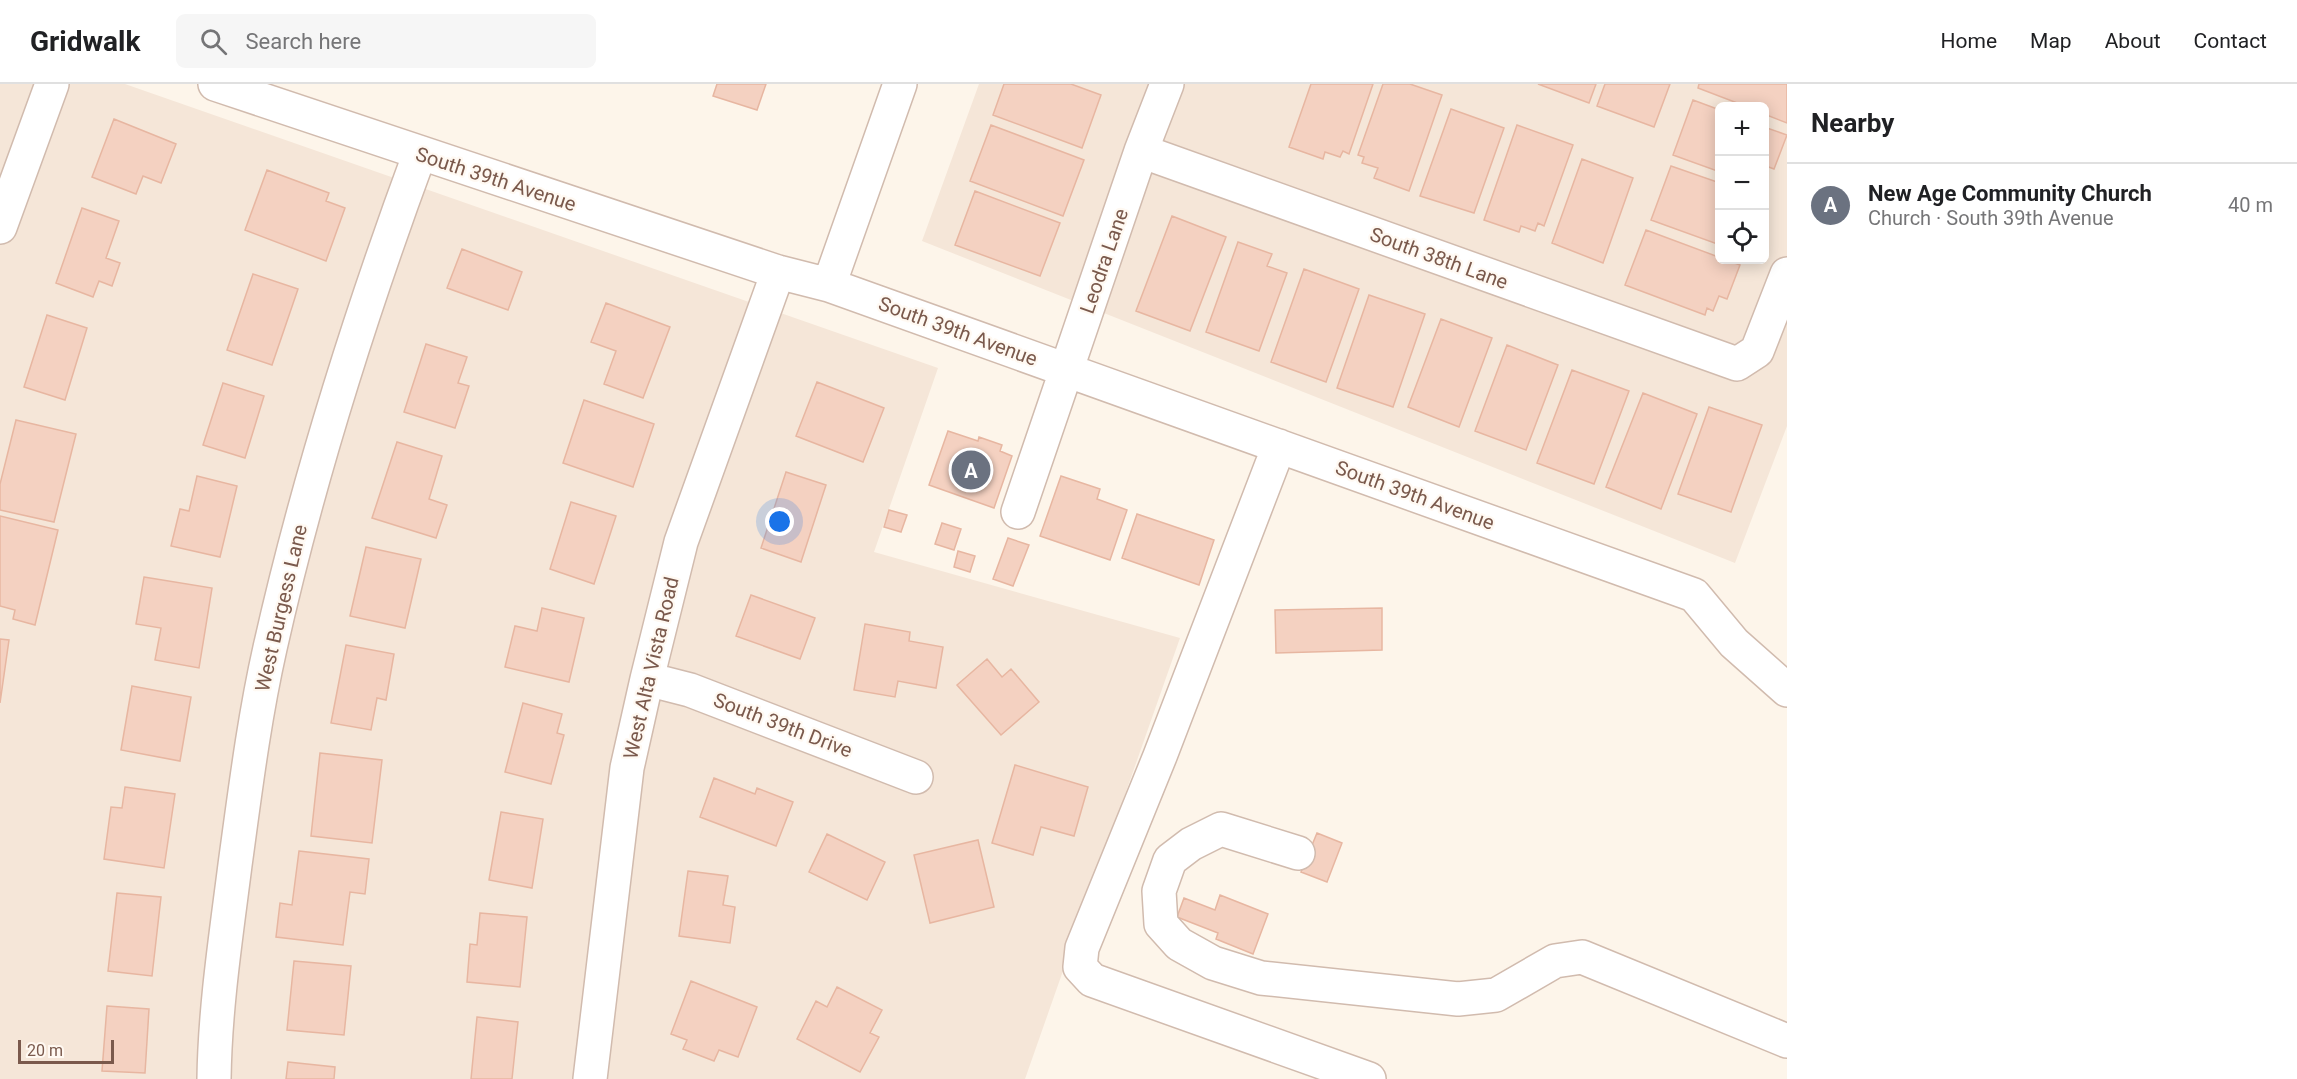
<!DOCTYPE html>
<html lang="en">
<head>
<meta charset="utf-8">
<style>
	:root { --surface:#fff; --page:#f6f6f6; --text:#202124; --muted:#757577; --line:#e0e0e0; --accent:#e9654d }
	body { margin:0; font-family:Roboto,sans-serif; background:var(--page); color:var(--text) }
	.controls { position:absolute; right:18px; top:18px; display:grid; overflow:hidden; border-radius:9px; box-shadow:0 3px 15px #0003 }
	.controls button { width:54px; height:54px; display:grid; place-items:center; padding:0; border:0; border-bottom:2px solid var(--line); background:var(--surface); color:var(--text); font:30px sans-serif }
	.scale { position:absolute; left:18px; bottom:15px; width:96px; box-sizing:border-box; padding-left:6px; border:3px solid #7a594c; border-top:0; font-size:16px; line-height:21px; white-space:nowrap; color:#7a594c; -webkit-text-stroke:4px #fff9f2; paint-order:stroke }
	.you { position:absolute; left:780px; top:438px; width:21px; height:21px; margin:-15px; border:4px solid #fff; border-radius:50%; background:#1a73e8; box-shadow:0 0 0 9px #1a73e833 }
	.badge { display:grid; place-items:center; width:39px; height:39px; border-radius:50%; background:var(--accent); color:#fff; font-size:20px; font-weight:700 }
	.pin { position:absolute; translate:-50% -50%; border:3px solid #fff; box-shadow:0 2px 6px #0006 }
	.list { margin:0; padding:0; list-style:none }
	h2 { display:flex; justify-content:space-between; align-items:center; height:78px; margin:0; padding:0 24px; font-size:26px }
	h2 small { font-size:20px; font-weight:400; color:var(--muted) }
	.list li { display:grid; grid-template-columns:39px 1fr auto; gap:18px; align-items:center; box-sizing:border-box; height:84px; padding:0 24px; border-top:2px solid var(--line) }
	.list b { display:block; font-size:22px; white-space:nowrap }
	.list p { margin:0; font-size:20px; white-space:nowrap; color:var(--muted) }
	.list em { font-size:20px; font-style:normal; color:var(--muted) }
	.icon { flex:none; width:33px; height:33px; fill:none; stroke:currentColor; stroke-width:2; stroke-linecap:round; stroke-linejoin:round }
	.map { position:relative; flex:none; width:1787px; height:995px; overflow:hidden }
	header { display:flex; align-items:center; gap:36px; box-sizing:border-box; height:84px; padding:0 30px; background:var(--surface); border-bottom:2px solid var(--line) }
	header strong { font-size:28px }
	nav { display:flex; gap:33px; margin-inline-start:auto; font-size:21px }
	.search { width:420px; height:54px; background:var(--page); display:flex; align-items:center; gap:15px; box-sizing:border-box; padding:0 21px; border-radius:9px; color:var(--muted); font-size:22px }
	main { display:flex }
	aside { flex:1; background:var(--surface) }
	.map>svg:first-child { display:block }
	.residential { fill:#f5e6d8; fill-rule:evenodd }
	.building { fill:#f4d1c1; stroke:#e7b6a1; stroke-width:1.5 }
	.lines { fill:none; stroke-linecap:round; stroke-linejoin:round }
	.minor-casing { stroke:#d1bbae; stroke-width:36 }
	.minor { stroke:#fff; stroke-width:33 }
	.labels { text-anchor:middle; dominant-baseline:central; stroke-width:4.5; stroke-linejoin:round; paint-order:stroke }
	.street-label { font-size:20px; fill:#7a594c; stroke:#fff9f2 }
</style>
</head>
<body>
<header>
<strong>Gridwalk</strong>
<div class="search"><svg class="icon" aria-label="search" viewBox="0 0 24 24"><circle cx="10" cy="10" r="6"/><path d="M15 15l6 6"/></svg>Search here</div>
<nav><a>Home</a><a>Map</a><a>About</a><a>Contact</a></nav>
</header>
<main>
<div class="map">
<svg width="1787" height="995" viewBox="0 0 1787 995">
	<rect width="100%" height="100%" fill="#fdf5ea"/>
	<path class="residential" d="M 0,0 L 125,0 L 938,284 L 874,468 L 1180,554 L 1025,995 L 0,995 Z
		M 979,0 L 1787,0 L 1787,342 L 1735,479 L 922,157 ZM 1720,22 L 1764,22 L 1764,176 L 1720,176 Z"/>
	<path class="building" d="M 717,0 L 766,0 L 757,26 L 713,12 Z
		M 1004,0 L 1071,0 L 1101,11 L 1082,64 L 993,31 Z
		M 1311,0 L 1373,0 L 1349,70 L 1343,67 L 1340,73 L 1325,68 L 1323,75 L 1289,63 Z
		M 1383,0 L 1410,0 L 1442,11 L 1409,107 L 1374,94 L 1378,84 L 1362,79 L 1364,73 L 1358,71 Z
		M 1538,0 L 1596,0 L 1589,19 Z
		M 1605,0 L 1670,0 L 1654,43 L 1597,22 Z
		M 1699,0 L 1787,0 L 1787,39 L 1764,30 L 1764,22 L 1745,22 L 1698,4 Z
		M 1693,16 L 1720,26 L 1720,88 L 1673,71 Z
		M 1451,25 L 1504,44 L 1474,129 L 1420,112 Z
		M 114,35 L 176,60 L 161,99 L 143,92 L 136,110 L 92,93 Z
		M 991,41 L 1084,76 L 1063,132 L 970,97 Z
		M 1517,41 L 1573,61 L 1544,142 L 1538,139 L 1535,147 L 1521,142 L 1519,148 L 1484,136 Z
		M 1764,43 L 1787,51 L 1774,85 L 1766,82 L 1764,86 Z
		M 1582,75 L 1633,94 L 1603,179 L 1552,159 Z
		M 1671,82 L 1720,99 L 1720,161 L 1651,136 Z
		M 267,86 L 329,109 L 326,117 L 345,124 L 326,177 L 245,146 Z
		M 975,107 L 1060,139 L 1040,192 L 955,161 Z
		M 82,124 L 119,137 L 106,174 L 120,179 L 112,202 L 99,197 L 93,213 L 56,199 Z
		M 1172,132 L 1226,153 L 1190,247 L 1136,227 Z
		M 1646,146 L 1740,181 L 1727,215 L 1719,212 L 1713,227 L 1707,224 L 1705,231 L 1625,201 Z
		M 1238,158 L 1272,170 L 1267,182 L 1287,189 L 1259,267 L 1206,248 Z
		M 462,165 L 522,188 L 508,226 L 447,204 Z
		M 1304,185 L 1359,205 L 1326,298 L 1271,278 Z
		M 253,190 L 298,205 L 272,281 L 227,266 Z
		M 1369,211 L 1425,230 L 1393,323 L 1337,304 Z
		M 606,219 L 670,243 L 643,314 L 604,300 L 616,267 L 591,258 Z
		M 47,231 L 87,244 L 65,316 L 24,303 Z
		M 1441,235 L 1492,254 L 1459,343 L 1408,323 Z
		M 426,260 L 467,273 L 458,299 L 469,302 L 455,344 L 404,328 Z
		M 1507,261 L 1558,281 L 1526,366 L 1475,347 Z
		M 1572,286 L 1629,307 L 1594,400 L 1537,379 Z
		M 817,298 L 884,324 L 863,378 L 796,352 Z
		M 223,299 L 264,312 L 245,374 L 203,361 Z
		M 1643,309 L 1697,330 L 1661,425 L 1606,403 Z
		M 584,316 L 654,340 L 633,403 L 563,379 Z
		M 1709,323 L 1762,341 L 1731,428 L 1678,410 Z
		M 16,336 L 76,350 L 54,438 L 0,426 L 0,400 Z
		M 948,347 L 978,357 L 979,353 L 1002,361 L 1000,367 L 1012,372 L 994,424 L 929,401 Z
		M 397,358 L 442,372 L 429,415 L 447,421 L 436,454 L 372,434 Z
		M 786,388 L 826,401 L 801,478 L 761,464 Z
		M 197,392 L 237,402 L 220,473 L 171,462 L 180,425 L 189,427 Z
		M 1061,392 L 1100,405 L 1097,415 L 1127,426 L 1110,476 L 1040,452 Z
		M 571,418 L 616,432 L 594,500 L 550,485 Z
		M 889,426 L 907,431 L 901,448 L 884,443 Z
		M 1137,430 L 1214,456 L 1199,501 L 1122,474 Z
		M 0,432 L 58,446 L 35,541 L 13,535 L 15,526 L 0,522 Z
		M 942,439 L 961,445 L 954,466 L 935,460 Z
		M 1008,454 L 1029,461 L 1013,502 L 993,495 Z
		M 366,463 L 421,475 L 405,544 L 350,532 Z
		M 958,467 L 975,472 L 970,488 L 954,483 Z
		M 144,493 L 212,504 L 199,584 L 155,576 L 161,544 L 136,540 Z
		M 751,511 L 815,534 L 800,575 L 736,552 Z
		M 542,524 L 584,534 L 569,598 L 505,583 L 515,542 L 537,547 Z
		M 1382,524 L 1382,566 L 1276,569 L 1275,526 Z
		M 865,540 L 910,548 L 909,557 L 943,563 L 936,604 L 898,597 L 895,613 L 854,606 Z
		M 0,555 L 9,556 L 0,619 Z
		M 346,561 L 394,570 L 386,616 L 377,614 L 371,646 L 331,639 Z
		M 987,575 L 1002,593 L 1011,585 L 1039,618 L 1001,651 L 957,601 Z
		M 132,602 L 191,613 L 180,677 L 121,666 Z
		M 523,619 L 562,630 L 557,649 L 564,651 L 551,700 L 505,688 Z
		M 320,669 L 382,676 L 372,759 L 311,752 Z
		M 1015,681 L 1088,703 L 1074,752 L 1041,743 L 1033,771 L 992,759 Z
		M 714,694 L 755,710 L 757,704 L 793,718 L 776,762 L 700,733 Z
		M 125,703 L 175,710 L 164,784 L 104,775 L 111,723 L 122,724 Z
		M 501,728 L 543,735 L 532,804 L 489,796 Z
		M 1317,749 L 1342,759 L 1327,798 L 1301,788 Z
		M 827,750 L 885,778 L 867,816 L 809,788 Z
		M 978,756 L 994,823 L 930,839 L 914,771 Z
		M 299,767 L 369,775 L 365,810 L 350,808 L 343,861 L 276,853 L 280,819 L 292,821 Z
		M 688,787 L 728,792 L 723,821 L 735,823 L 730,859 L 679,852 Z
		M 117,809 L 161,813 L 152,892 L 108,887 Z
		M 1220,811 L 1268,830 L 1253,870 L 1216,855 L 1218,849 L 1177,833 L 1184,814 L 1215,826 Z
		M 480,829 L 527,833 L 520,903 L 467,898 L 470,860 L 477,861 Z
		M 294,877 L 351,882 L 344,951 L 287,946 Z
		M 691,897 L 757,923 L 738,973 L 719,966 L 714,977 L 683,965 L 687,956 L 671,950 Z
		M 837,903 L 882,926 L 870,949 L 879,953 L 860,988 L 797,955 L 816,917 L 827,923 Z
		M 107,922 L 149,925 L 145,989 L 102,987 Z
		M 477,933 L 518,938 L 512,995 L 471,995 Z
		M 288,978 L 335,983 L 334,995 L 286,995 Z"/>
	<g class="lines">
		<g class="minor-casing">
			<path id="minor" d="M 215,0 L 778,188 L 829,201 L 1694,511 L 1734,559 L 1787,606
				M 1141,67 L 1737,280 L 1757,267 L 1787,190
				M 0,143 L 52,0
				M 829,201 L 900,0
				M 1279,362 L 1160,672 L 1082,864 L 1080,883 L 1092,896 L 1369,995
				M 1018,428 L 1141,67 L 1167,0
				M 647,595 L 690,606 L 916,693
				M 1298,769 L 1221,745 L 1191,760 L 1170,776 L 1159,807 L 1161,840 L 1179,860 L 1213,879 L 1261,894 L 1458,915 L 1496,911 L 1555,877 L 1582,873 L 1787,957
				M 214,995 C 215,923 226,852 235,781 C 245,708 254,635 270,564 C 308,395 360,231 420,69
				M 590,995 L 627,684 L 647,595 L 681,458 L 778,188"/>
		</g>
		<use href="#minor" class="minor"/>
	</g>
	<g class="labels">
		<g class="street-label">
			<text transform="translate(496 95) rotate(18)">South 39th Avenue</text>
			<text transform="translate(1439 174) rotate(20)">South 38th Lane</text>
			<text transform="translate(1104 177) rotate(-71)">Leodra Lane</text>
			<text transform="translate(958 247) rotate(20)">South 39th Avenue</text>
			<text transform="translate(1415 411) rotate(20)">South 39th Avenue</text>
			<text transform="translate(281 524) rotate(-77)">West Burgess Lane</text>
			<text transform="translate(651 584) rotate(-77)">West Alta Vista Road</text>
			<text transform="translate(783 641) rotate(21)">South 39th Drive</text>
		</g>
	</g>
</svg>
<div class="controls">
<button>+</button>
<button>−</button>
<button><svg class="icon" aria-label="locate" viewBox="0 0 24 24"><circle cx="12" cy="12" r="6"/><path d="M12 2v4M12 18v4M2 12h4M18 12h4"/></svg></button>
</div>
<div class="scale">20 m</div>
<div class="you"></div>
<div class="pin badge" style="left:971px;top:386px;background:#6b7280">A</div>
</div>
<aside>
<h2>Nearby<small></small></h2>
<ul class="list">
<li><span class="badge" style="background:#6b7280">A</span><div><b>New Age Community Church</b><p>Church · South 39th Avenue</p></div><em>40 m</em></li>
</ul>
</aside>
</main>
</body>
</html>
